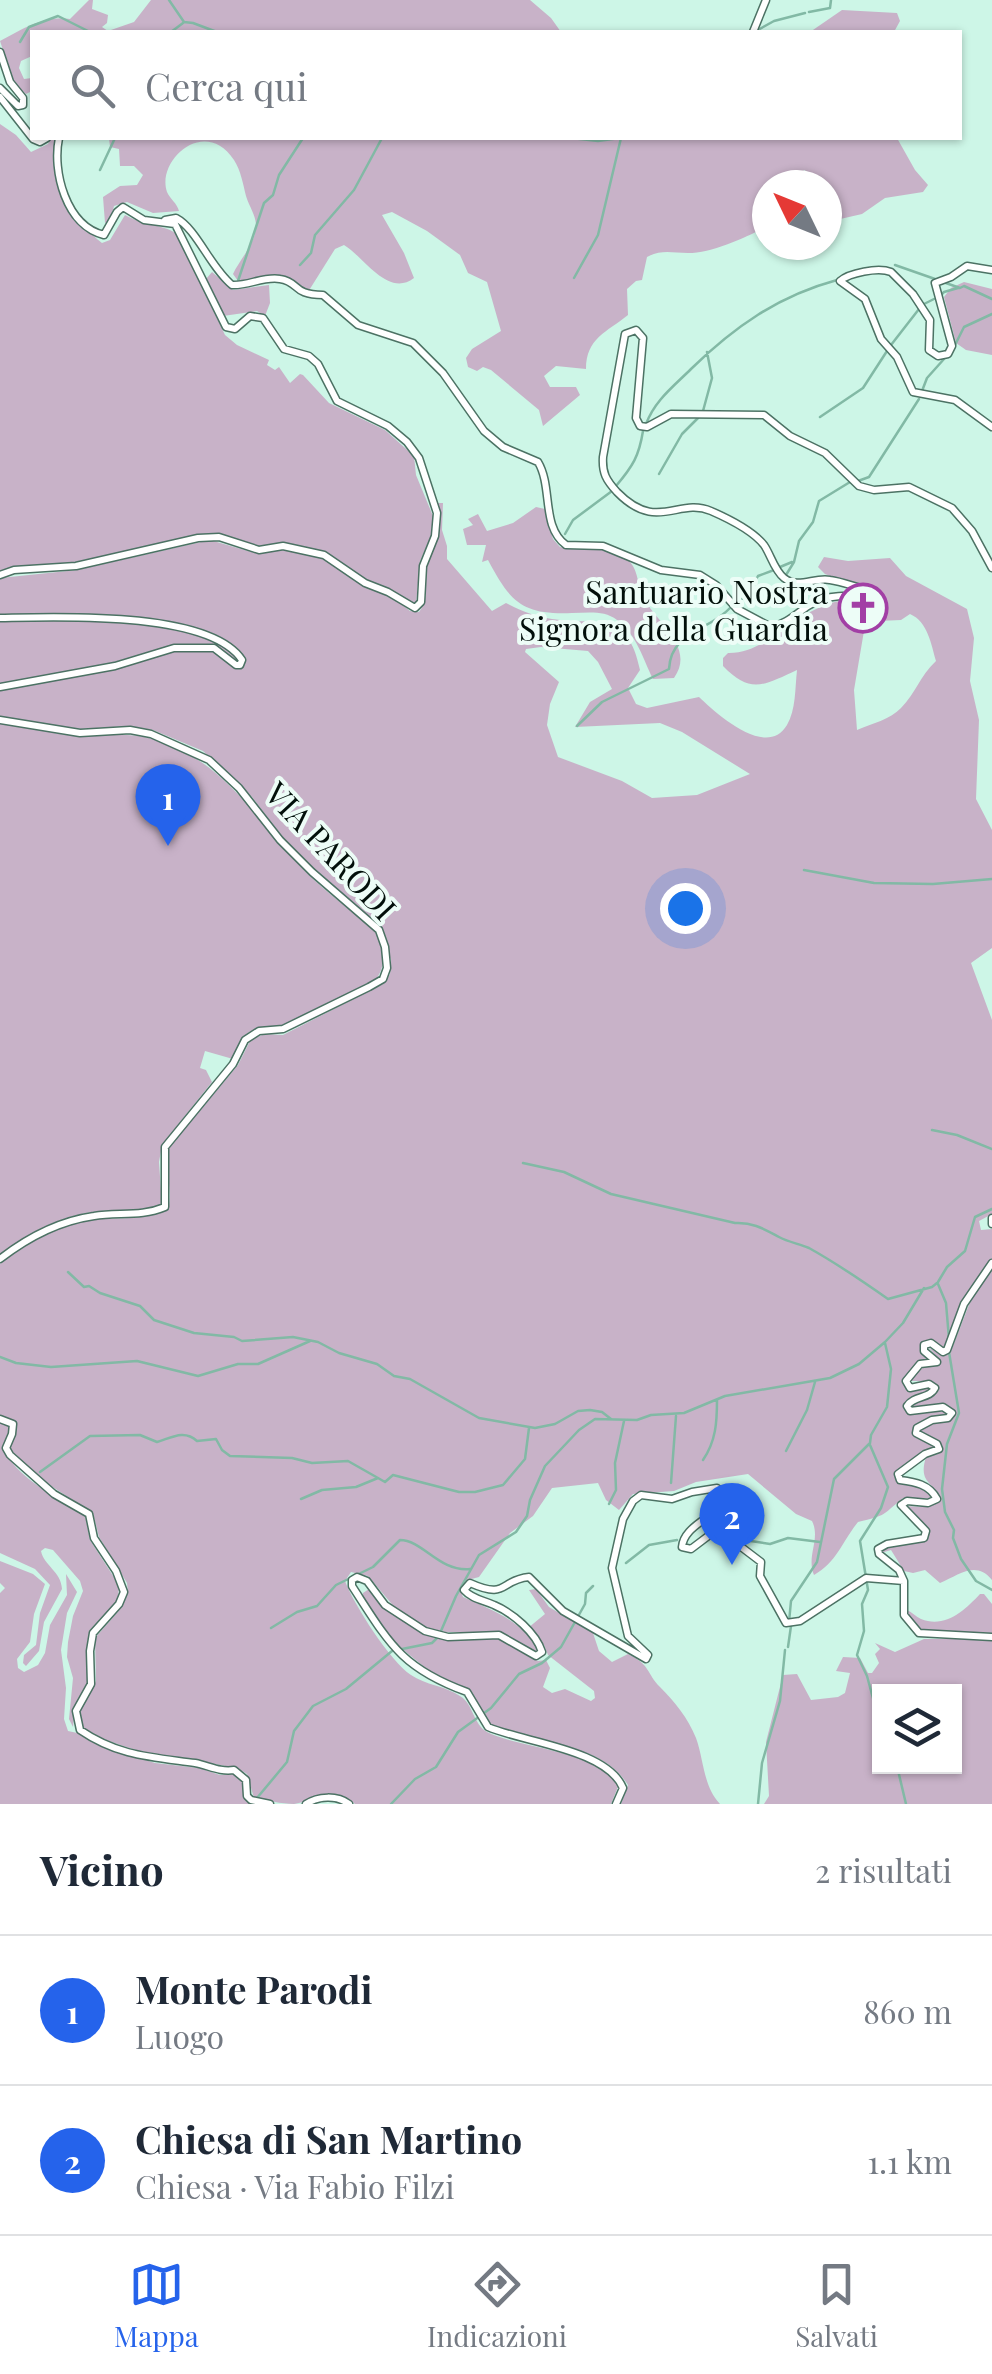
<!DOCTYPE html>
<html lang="it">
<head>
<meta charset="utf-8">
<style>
	:root { --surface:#fff; --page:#f6f6f7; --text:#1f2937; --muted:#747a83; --line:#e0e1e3; --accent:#2563eb }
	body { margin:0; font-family:"Playfair Display",serif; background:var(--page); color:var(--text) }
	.controls { position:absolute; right:30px; bottom:30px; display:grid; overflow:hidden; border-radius:0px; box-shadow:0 2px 8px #0004 }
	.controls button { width:90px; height:90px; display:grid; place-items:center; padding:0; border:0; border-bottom:2px solid var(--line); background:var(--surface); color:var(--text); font:50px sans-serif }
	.compass { position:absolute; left:752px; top:170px; width:90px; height:90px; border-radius:50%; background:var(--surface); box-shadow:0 2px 8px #0004; rotate:313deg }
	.you { position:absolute; left:685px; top:908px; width:35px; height:35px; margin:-25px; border:8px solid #fff; border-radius:50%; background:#1a73e8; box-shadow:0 0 0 15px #1a73e833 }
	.badge { display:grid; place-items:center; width:65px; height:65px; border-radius:50%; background:var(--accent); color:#fff; font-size:32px; font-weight:700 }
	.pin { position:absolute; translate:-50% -82px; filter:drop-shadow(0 2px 5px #0008) }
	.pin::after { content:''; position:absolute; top:52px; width:35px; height:30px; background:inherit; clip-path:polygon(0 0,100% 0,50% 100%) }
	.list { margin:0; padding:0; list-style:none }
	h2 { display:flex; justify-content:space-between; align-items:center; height:130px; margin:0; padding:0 40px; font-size:42px }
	h2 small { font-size:32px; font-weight:400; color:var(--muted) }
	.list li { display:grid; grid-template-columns:65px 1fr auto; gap:30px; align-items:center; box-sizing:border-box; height:150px; padding:0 40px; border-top:2px solid var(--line) }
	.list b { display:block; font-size:38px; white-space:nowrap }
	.list p { margin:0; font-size:32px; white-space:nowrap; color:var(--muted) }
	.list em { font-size:32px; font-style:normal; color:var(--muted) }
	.icon { flex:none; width:55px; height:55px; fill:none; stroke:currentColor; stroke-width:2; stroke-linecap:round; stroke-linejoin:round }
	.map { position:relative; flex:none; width:992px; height:1804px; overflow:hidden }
	.search { position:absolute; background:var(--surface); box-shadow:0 2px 8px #0004; left:30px; right:30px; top:30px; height:110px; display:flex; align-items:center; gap:25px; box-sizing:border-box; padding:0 35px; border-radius:0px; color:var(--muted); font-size:38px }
	.sheet { height:430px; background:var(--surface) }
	nav { display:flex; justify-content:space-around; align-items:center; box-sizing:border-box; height:140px; border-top:2px solid var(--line); background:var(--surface); font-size:28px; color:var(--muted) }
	nav a { display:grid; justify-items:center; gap:5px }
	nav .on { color:var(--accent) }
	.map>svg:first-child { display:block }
	.green { fill:#c8b2c8; fill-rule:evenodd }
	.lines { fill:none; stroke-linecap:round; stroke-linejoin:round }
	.stream { stroke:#82b9a5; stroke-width:2.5 }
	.minor-casing { stroke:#4c7264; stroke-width:9 }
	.minor { stroke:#fff; stroke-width:6 }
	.labels { text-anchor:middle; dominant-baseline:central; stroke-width:8; stroke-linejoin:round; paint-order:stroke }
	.poi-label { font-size:32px; fill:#020f0a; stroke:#edfdf7; text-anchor:end }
	.street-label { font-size:32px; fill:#020f0a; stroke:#edfdf7 }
</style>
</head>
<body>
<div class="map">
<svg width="992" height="1804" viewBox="0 0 992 1804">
	<rect width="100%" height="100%" fill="#cdf6e7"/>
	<path class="green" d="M 89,0 L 93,0 L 92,9 L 108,15 L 107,23 L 102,27 L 108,31 L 134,22 L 151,0 L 530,0 L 551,18 L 561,32 L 32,32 L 32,56 L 21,61 L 19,68 L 24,79 L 32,78 L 32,91 L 26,94 L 14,83 L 0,41 C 23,29 44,15 70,19 Z
		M 842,10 L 897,13 L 900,21 L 894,32 L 810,32 Z
		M 0,124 L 16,135 L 31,152 L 48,144 L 51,138 L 57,138 C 45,182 70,216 102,243 L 110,240 L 125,215 C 142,225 167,225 178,235 L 225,335 L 237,345 L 269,360 L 267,365 L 275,370 L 279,367 L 290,383 L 300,374 L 303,375 L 329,403 L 385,430 L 414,456 L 416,475 L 433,516 L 431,536 L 420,561 L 416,604 L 409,604 L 391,590 L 366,581 L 324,552 L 287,544 L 255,546 L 215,533 L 74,562 L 0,572 Z
		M 109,138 L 897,138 L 915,170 L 928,185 L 923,192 L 885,198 L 862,214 L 836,220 L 827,211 L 835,198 L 829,184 L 804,170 L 795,185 L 767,185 L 767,226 C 747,237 712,253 688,253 C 672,253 662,249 647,257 L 642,280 L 636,281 L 627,289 L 628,315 C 607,332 586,338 586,369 L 556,366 L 544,376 L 550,387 L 576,387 L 580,395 L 543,426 L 539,410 L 491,370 L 483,367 L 477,371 L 468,367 L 466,358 L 472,349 L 501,331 L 487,282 L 468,273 L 460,255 L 427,231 L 392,212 L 382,215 L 404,253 L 414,278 C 388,298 364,257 344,245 L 335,249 L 308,292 L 281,276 L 238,281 L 233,274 C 239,261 252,247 255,233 C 259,219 250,209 246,196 C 243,184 241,171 234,160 C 205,116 156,160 167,192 C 170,199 177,203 179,211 L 153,213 L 127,202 L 114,206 L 110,221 L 105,223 L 103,197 L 120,186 L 137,185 L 143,175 L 134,166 L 120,166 L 119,149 L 110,147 Z
		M 212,272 L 233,290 L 269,285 L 270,303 L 265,316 L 257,311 L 223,316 L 206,279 Z
		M 964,282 L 992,289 L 992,355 L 966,350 L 956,343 L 944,297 L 951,288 Z
		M 438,503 L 443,503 L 442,530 L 447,546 L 447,559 L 492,611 L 506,603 C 521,611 536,617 552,619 C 596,626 628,609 640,670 L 628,688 L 636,704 L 647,708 L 699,697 C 715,712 766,760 787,725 C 796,710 795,688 797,670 C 764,685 751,695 723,666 L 723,658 L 728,653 C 773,654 799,599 858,599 L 856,610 L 866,619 L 854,690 L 857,730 C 871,724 891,719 901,708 C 916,693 919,677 936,661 C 931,644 928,622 910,614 L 901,620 L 879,621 L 871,604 L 880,595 L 877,587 L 846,582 L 825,574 L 818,567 L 824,557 L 848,561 L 890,558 L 906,576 L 967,609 L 974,638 L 970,681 L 979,720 L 976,799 L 992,830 L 992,948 L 971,963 L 992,1020 L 992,1214 L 979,1221 L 981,1230 L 992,1229 L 992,1258 L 960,1304 L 944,1349 L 933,1341 L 921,1343 L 921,1351 L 934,1361 L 918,1362 L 903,1381 L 909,1390 L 928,1386 L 933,1389 L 906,1402 L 905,1409 L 909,1414 L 948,1411 L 947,1415 L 927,1419 L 916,1425 L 914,1434 L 936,1447 L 899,1469 L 894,1476 L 900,1483 L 915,1483 L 934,1499 L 903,1498 C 881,1516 887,1515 858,1522 C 842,1542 837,1562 814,1575 C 806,1556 821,1539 812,1521 L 796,1514 L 748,1474 L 696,1482 L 674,1491 L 633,1494 L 619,1510 L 606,1500 L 598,1483 L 552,1488 L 533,1516 L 510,1533 L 479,1577 L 464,1581 L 460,1588 L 463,1597 C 493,1611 522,1620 539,1651 L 537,1653 L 499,1632 L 446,1632 L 424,1627 L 396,1609 L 368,1576 L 351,1572 L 345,1581 C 354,1605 390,1661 411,1675 C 425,1685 446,1686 460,1696 C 473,1703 473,1724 487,1732 C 517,1748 603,1751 618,1787 L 611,1804 L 355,1804 C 331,1783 315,1801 294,1804 C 281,1804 267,1800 254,1798 L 247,1774 C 234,1763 177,1760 156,1755 C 133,1750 110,1742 89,1733 L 81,1725 L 80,1712 L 96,1681 L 95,1638 L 122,1607 L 128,1593 L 127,1583 L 99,1537 L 93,1513 L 51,1486 L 13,1454 L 9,1448 L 16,1432 L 16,1423 L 0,1415 L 0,1264 C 25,1240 64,1222 99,1219 C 122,1218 147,1220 168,1209 C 174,1189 163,1168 168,1149 L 238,1065 L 251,1039 L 265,1034 L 283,1035 L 383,984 L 390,974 L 391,960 L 378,924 L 314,869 L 282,837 L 252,797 L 203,751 L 153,730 L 129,726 L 81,729 L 0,717 L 0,691 L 118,669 L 176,650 L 214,650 L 240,668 L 245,660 C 213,605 57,615 0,615 L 0,578 L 77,570 L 210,540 L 255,553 L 277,549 L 326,559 L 364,586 L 392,596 L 410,611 L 419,612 C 430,599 423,583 427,566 C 433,544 442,527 438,503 ZM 541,647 L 588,651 L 598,662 L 612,689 L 590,702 L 575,727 L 660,723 L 682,732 L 750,774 L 697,795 L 652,798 L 622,781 L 558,757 L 547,725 L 550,704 L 559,682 L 525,652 L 526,649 Z
		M 536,507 L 545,509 L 553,539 L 560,547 C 581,552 611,544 628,560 C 639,570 637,585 643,597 C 656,622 696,647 674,678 L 653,679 C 643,659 637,635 617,620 C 604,610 588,613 572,613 C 521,615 510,601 488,560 L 482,562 L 486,545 L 467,545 L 463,529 L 473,525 L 468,519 L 478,514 L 487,531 L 513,523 Z
		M 64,620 C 112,622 208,620 240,661 L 237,663 L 217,646 L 180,644 L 114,662 L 0,684 L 0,622 Z
		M 0,724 C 24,723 45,733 68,735 C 97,737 126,731 153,739 C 227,761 257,822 308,874 C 327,893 351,910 373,928 C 383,942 388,965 376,979 L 284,1027 L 249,1032 L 240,1042 L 233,1059 L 205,1051 L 200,1068 L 206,1070 L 212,1082 L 162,1145 L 159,1162 L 162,1205 C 139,1213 116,1208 92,1212 C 59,1217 25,1234 0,1256 Z
		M 992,1269 L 992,1580 C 976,1560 959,1575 940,1583 L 925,1570 L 913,1573 L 904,1571 L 891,1550 L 881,1553 L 882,1548 L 924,1541 L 928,1537 L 926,1529 L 905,1506 L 927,1507 L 940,1502 C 937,1481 917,1486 926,1457 L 938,1454 L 943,1446 L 920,1430 L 928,1425 L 950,1421 L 955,1412 L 944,1404 L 913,1409 L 914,1403 L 933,1396 L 939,1390 L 931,1381 L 910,1381 L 919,1369 L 939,1364 L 939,1359 L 928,1347 L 942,1355 L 950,1354 L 970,1302 Z
		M 0,1422 L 10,1424 L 9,1435 L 3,1446 C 13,1477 59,1498 85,1515 L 90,1540 L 119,1585 L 118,1600 L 90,1630 L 87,1643 L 88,1683 L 75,1706 L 73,1727 L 69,1719 L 73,1678 L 67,1657 L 68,1642 L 73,1616 L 83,1591 L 80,1581 L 53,1550 L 45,1548 L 41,1551 C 44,1566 61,1571 62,1589 L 44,1622 L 39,1651 L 26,1666 L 23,1663 L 24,1655 L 36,1645 L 40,1613 L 50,1585 L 35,1569 L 0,1553 Z
		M 0,1561 L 33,1574 L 45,1584 L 34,1614 L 30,1642 L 17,1659 L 18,1668 L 24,1672 L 38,1665 L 45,1653 L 50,1625 L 67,1595 L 66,1574 L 77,1592 L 67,1613 L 61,1650 L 66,1688 L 64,1719 L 68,1731 L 82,1734 L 106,1748 L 155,1763 L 199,1768 L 220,1775 L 236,1774 L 243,1782 L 247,1801 L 252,1804 L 0,1804 L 0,1593 L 5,1588 L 0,1583 Z
		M 369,1589 L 383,1607 L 429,1636 L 500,1639 L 538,1661 L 546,1660 L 550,1668 L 543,1687 L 552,1693 L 565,1689 L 591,1701 L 595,1698 L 594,1691 L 548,1655 L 544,1645 L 528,1628 L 545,1614 L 529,1590 L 536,1589 L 549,1607 L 593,1633 L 599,1651 L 612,1662 L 628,1654 C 651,1665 646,1673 660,1687 C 675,1702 688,1718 696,1738 C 704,1760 703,1786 720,1804 L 621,1804 L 628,1785 C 600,1740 531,1746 488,1723 L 468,1690 L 439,1679 L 390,1639 L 363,1597 L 363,1593 Z
		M 980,1594 L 984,1594 L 992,1604 L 992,1633 L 922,1631 L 910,1620 L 907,1610 C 912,1612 916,1617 921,1619 C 945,1629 965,1610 980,1594 Z
		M 924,1639 L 992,1639 L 992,1804 L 764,1804 L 769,1796 L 766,1742 L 783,1675 L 797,1674 L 811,1700 L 838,1697 L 845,1693 L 850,1673 L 836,1671 L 843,1657 L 860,1658 L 868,1673 L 872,1673 L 879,1663 L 875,1654 L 880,1649 L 875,1643 L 895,1652 ZM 880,1692 L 954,1692 L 954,1766 L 880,1766 Z"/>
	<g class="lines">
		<path class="stream" d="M 169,0 L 184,22 L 193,23 L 217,32
			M 809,12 L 830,8 L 831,0
			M 756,31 L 774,21 L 805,13
			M 171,32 L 183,23
			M 20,42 L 29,27 L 58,16 L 90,32
			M 571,138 L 598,141 L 620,138
			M 100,170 L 115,138
			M 300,265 L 311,253 L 315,235 L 354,190 L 382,138
			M 895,265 L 935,279
			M 574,278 L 598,235 L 621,138
			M 943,282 L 960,288 L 964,286 L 992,299
			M 237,284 L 264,203 L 273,195 L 279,175 L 303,138
			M 939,297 L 944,292 L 958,288
			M 924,304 L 934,299
			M 891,345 L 919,309
			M 955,345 L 964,327 L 992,314
			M 922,391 L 927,378 L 944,359
			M 703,411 L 712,378 L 707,352
			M 820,417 L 863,388 L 887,351
			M 646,424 C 655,400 674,386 691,369 C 734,327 778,296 837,280
			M 659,474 L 682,434 L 698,418
			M 858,481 L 869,477 L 919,399
			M 616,486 C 633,466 639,456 643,431
			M 565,534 L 573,520 L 612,491
			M 780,567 L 792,562
			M 786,575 L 794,562 L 799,541 L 813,522 L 819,501 L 850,482
			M 737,602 L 747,596 L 758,576 L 774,570
			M 577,726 L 602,702 L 669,669 C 671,631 709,631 730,608
			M 804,870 L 874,883 L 933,884 L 992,879
			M 932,1130 L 957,1135 L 992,1149
			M 523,1163 L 564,1172 L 611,1194 L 735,1223 C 753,1222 764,1229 779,1237 C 788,1242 800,1244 809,1248 C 836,1263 861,1280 888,1299 L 932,1287 L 937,1283
			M 68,1272 L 84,1287 L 89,1286 L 100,1293 L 140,1306 L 154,1320 L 194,1333 L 234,1337 L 242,1341 L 293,1337 L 318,1342 L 339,1353 L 377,1364 L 394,1376 L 410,1379 L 479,1418 L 535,1428 L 555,1424 L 578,1411 L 590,1410 L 602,1412 L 611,1419
			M 938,1282 L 947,1267 L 965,1251 L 975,1217 L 992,1209
			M 938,1284 L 946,1303 L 949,1339
			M 949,1352 L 959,1413 L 947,1444 L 942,1489 L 945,1512 L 954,1530 L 953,1538 L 961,1559 L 976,1581 L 992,1590
			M 0,1357 L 16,1363 L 51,1367 L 137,1361 L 198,1376 L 238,1364 L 258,1364 L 310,1341
			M 870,1445 L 888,1487 L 881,1508 L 860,1541 L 868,1590 L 862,1604 L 864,1631 L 857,1655 L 867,1676 L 880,1724
			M 786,1451 L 807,1410 L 815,1382
			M 703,1460 C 716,1441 717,1422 717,1400
			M 40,1472 L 90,1436 L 140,1435 L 157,1442 C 171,1438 184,1429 197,1441 L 216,1439 L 222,1450 L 230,1456 L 292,1458 L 312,1463 L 348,1461 L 378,1478
			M 671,1483 L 676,1416
			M 301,1499 L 322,1490 L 356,1487 L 378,1478 L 385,1482 L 393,1475 L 459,1492 L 475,1492 L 503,1485 L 525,1459 L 529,1428
			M 609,1504 L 616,1490 L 615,1463 L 624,1421
			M 744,1540 L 770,1544 L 788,1538 L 820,1542
			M 626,1563 L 649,1545 L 677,1540
			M 789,1622 L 791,1601 L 817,1562 L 834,1479 L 870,1443 L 871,1435 L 887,1407 L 891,1369 L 885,1343
			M 271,1628 L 297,1612 L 317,1606 L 336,1585 L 373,1567 L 400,1540 C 423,1540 439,1572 470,1569
			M 441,1631 L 456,1596 L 479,1555 L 516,1532 L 527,1516 L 530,1500 L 545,1466 L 579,1430 L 595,1419 L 637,1420 L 651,1415 L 684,1413 L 725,1396 L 830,1378 L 859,1364 L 885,1342 L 903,1323 L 924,1288
			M 788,1647 L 791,1626
			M 897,1766 L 906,1804
			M 257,1798 L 287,1762 L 294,1731 L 313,1706 L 346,1689 L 392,1651 L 432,1643 L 437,1638
			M 391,1804 L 415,1779 L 436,1767 L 458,1732 L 491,1708 L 519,1674 L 542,1663 L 561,1647 L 585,1604 L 586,1593 L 593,1586
			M 758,1804 L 762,1763 L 780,1701 L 785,1650"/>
		<g class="minor-casing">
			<path id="minor" d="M 753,32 L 766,0
				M 0,52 L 10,82 L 23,98 L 23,105 L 18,106 L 0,88
				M 0,97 L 33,139 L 40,142 L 47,138
				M 165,220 L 176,218 C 197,229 210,267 232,285 C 248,286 264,276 280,279 C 300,282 292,295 323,295 L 358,325 L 413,343 L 443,373 L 484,431 L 503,447 L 538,462 C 553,487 541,527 566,545 L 603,546 L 661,570 L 700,575 L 716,585 L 737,609 L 771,627 C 786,624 796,614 808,606 C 830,592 851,596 874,599
				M 992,270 L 967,266 L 951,277 L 935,283 L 952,346 L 948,354 L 938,356 L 929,350 L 930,320 L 913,294 L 891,272 C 878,267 849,273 840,281 L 865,299 L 881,339 L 897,357 L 913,392 L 955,400 L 992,427
				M 0,575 L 14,570 L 76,566 L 198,538 L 219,537 L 259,550 L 283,546 L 324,555 L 365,583 L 388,592 L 415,608 L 421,602 L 423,566 L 435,536 L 437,513 L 419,458 L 407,442 L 388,426 L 337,401 L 318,364 L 309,356 L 284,349 L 263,318 L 250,316 L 235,329 L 226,327 L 175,224 L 144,220 L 123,207 L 117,212 L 104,235 C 66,226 52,171 59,138
				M 874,599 L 877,595 L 875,591 C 859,589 845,582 830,580 C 814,577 798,589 784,578 C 774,570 771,555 764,545 C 753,531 727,518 711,511 C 678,497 657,533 617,492 C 606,480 602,473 603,457 L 625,334 L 636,330 L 643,338 L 636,418 L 640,426 L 647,427 L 671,414 L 764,415 L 790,436 L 825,453 L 859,486 L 874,490 L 909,487 L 952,508 L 972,531 L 992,568
				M 0,618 C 55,617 209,610 242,660 L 240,665 L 236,665 L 214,648 L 174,648 L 115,666 L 0,687
				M 0,720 L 80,733 L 130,730 L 151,734 L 209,760 L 239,788 L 280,840 L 312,872 L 379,930 L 385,947 L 387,968 L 383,979 L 369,987 L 283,1029 L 259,1031 L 245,1040 L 233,1064 L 165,1147 L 165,1207 C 141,1217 118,1212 94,1216 C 59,1221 27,1238 0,1259
				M 992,1218 L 992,1224
				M 0,1419 L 13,1424 L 12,1434 L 6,1448 L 10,1455 L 54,1494 L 89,1514 L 94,1538 L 116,1571 L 124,1592 L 119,1604 L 93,1633 L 90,1651 L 91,1684 L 76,1711 L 80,1730 C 118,1756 151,1757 195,1763 C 210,1766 219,1772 234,1770 L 246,1780 L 247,1796 L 251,1800 L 270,1804
				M 904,1581 L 904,1615 L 919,1633 L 992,1637
				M 306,1804 C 318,1796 337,1795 349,1804
				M 616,1804 L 623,1788 C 607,1749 522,1742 488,1727 L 467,1692 C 401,1668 389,1643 352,1586 L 352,1580 L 357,1577 L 367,1581 L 385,1605 L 425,1631 L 448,1637 L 499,1635 L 536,1656 L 542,1652 C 536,1633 513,1613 494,1605 C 483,1600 472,1599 464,1590 L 470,1583 C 508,1600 499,1580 529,1577 L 563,1611 L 646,1659 L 648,1655 L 628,1636 L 612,1568 L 623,1519 L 633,1501 L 641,1495 L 672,1499 L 692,1492 L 717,1488 L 725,1494 C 720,1518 684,1523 682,1547 L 691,1549 L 740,1512 L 747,1511 L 749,1518 L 736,1543 L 761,1562 L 760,1576 L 786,1623 L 800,1621 L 866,1578 L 904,1581 L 899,1570 L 879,1554 L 878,1549 L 887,1544 L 924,1538 L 926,1531 L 901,1505 L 907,1501 L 928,1503 L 937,1499 C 929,1484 915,1482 900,1480 L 898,1474 L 925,1454 L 939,1449 L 937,1444 L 916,1433 L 917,1428 L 932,1420 L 948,1418 L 952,1413 L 943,1407 L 910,1411 L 907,1406 C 914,1395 930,1399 935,1388 L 929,1384 L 910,1388 L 906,1381 L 920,1364 L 937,1362 L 924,1351 L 924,1345 L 931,1343 L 943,1352 L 947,1350 L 964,1304 L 992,1263"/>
		</g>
		<use href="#minor" class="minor"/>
	</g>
	<defs>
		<g id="church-ring" transform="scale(2.5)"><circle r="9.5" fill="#edfdf7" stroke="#a23fa5" stroke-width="1.5"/><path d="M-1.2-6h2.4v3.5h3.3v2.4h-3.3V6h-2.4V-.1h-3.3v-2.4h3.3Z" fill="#a23fa5"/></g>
	</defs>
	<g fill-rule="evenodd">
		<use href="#church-ring" x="863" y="608"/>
	</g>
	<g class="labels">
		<g class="poi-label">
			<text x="828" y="590">Santuario Nostra<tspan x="828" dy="37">Signora della Guardia</tspan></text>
		</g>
		<g class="street-label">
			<text transform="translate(332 850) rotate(47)">VIA PARODI</text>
		</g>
	</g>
</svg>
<div class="controls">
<button><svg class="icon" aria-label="layers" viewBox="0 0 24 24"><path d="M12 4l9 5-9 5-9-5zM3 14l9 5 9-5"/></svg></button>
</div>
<svg class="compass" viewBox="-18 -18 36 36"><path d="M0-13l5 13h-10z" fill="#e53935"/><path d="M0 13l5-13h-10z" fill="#747a83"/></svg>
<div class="you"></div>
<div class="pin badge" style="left:168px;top:846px">1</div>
<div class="pin badge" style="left:732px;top:1565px">2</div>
<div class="search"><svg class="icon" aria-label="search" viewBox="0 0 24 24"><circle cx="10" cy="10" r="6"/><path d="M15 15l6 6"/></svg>Cerca qui</div>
</div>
<section class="sheet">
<h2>Vicino<small>2 risultati</small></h2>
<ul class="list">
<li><span class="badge">1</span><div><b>Monte Parodi</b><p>Luogo</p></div><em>860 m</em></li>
<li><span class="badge">2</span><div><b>Chiesa di San Martino</b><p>Chiesa · Via Fabio Filzi</p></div><em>1.1 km</em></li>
</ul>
</section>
<nav>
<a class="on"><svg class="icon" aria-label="map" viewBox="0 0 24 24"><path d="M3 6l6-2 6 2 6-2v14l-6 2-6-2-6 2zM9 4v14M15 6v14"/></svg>Mappa</a>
<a><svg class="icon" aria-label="directions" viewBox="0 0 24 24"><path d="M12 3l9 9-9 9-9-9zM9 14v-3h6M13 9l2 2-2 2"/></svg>Indicazioni</a>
<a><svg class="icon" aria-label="saved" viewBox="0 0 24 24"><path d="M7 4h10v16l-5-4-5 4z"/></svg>Salvati</a>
</nav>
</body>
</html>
